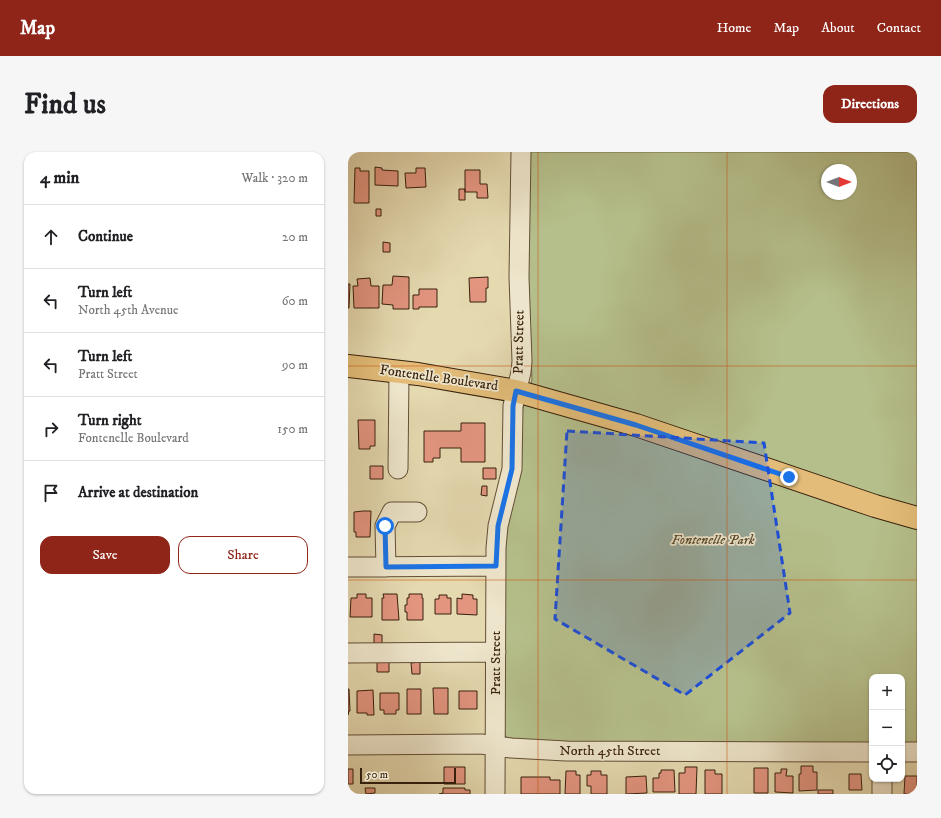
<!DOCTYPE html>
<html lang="en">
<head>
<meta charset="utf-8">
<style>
	:root { --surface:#fff; --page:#f6f6f6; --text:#202124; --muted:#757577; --line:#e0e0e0; --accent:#8f2418 }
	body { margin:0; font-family:"IM FELL DW Pica",serif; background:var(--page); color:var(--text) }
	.controls { position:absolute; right:12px; bottom:12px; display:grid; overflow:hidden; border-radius:8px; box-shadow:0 1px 3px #0004 }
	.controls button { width:36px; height:36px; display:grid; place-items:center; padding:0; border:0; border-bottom:1px solid var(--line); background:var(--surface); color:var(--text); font:20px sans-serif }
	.compass { position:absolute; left:473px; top:12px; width:36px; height:36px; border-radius:50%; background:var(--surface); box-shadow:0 1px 3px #0004; rotate:90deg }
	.scale { position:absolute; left:12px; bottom:10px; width:96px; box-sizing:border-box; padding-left:4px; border:2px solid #38210d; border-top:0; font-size:11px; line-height:14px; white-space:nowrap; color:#38210d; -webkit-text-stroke:3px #eee6cc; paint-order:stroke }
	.stop { position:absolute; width:12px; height:12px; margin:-9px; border:3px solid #1a73e8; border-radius:50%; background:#fff }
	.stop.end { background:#1a73e8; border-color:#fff; box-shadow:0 1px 4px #0008 }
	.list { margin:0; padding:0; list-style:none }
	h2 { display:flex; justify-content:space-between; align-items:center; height:52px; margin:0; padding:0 16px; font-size:17px }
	h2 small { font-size:13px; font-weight:400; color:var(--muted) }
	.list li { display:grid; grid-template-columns:26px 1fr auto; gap:12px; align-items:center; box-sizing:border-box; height:64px; padding:0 16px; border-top:1px solid var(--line) }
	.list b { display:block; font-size:15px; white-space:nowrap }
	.list p { margin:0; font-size:13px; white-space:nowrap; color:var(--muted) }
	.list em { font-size:13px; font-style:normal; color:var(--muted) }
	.actions { display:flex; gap:8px; padding:12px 16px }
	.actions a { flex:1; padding:9px 0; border:1px solid var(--accent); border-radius:12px; text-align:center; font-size:14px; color:var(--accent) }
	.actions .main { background:var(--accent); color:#fff }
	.icon { flex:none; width:22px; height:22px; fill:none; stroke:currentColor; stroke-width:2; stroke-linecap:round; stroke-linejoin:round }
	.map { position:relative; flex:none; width:569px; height:642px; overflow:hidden; border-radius:12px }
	header { display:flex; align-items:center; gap:24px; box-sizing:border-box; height:56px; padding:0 20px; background:var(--accent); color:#fff }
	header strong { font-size:19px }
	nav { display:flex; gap:22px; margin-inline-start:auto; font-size:14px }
	.intro { display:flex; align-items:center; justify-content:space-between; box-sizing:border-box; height:96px; padding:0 24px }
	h1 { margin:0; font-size:28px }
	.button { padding:10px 18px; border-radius:12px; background:var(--accent); color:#fff; font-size:14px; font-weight:700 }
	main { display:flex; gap:24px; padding:0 24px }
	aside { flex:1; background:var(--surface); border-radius:12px; box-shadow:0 1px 3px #0004 }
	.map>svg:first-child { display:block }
	.green { fill:#b5bf8b; stroke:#76704c; fill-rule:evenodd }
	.building { fill:#e39580; stroke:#38210d }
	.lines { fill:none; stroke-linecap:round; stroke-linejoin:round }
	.minor-casing { stroke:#634f36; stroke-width:21 }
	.major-casing { stroke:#38210d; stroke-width:24 }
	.minor { stroke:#eee6cc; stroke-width:19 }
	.major { stroke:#e2bc78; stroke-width:22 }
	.route { stroke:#1a73e8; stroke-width:5 }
	.marked { fill:#1d4ed8; fill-opacity:0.2; stroke:#1d4ed8; stroke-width:3; stroke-dasharray:8 5; stroke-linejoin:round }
	.grid { fill:none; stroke:#ce510c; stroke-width:1; stroke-opacity:0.55 }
	.labels { text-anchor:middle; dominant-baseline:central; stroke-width:3.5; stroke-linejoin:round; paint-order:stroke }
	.street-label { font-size:14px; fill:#38210d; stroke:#eee6cc }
	.park-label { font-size:14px; font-style:italic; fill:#57482c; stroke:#eee6cc }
</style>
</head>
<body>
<header>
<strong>Map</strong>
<nav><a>Home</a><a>Map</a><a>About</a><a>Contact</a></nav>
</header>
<div class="intro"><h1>Find us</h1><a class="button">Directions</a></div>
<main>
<aside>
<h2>4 min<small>Walk · 320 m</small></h2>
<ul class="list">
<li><svg class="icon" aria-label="ahead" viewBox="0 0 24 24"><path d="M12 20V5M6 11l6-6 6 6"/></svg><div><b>Continue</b></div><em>20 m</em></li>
<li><svg class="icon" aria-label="left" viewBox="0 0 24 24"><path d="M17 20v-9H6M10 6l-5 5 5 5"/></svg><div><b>Turn left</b><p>North 45th Avenue</p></div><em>60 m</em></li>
<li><svg class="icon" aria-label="left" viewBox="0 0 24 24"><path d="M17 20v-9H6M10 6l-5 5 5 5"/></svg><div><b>Turn left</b><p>Pratt Street</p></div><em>90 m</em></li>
<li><svg class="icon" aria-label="right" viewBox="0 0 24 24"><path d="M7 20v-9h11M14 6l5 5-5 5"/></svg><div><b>Turn right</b><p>Fontenelle Boulevard</p></div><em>150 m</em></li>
<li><svg class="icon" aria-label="arrive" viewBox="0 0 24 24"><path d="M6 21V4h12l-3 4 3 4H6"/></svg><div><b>Arrive at destination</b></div></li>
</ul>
<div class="actions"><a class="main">Save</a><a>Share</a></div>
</aside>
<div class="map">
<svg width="569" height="642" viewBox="0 0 569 642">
	<rect width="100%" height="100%" fill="#e5d9b0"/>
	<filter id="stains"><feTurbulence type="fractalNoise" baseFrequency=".005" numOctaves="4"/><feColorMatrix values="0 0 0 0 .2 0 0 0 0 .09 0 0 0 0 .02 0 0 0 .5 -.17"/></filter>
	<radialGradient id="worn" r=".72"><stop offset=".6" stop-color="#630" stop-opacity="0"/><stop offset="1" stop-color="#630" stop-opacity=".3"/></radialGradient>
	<path class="green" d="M 182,0 L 569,0 L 569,597 L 554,596 L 554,525 L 524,525 L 524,603 L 166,588 L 158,585 L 155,580 L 155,397 L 174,259 L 184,228 L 180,115 ZM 479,18 L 503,18 L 503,42 L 479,42 Z"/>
	<path class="building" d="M 27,15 L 34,16 L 34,18 L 50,19 L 50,34 L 27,33 Z
		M 7,16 L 12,16 L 12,19 L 21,19 L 21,51 L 6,51 Z
		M 68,16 L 77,16 L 78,35 L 58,36 L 57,21 L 68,21 Z
		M 117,18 L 132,18 L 132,32 L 139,32 L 140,46 L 129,46 L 129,40 L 117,40 Z
		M 111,37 L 117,37 L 117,48 L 111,48 Z
		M 28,57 L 33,57 L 33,64 L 28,64 Z
		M 35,90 L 42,91 L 42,100 L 35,100 Z
		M 45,124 L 61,125 L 61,157 L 45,157 L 45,153 L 34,152 L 35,133 L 44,133 Z
		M 140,125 L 140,136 L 138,136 L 138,150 L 122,150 L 121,126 Z
		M 22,126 L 23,134 L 31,134 L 31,156 L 6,156 L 5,134 L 10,134 L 9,127 Z
		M 0,132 L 2,132 L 1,156 L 0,156 Z
		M 71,137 L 89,137 L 89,155 L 71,155 L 71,157 L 65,157 L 65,143 L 71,143 Z
		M 10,268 L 27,268 L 27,294 L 22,294 L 22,297 L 11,297 Z
		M 113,271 L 137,271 L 137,310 L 113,310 L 113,296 L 92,296 L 92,306 L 85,306 L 85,310 L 76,310 L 76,279 L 113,279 Z
		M 22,314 L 35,314 L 35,327 L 22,327 Z
		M 135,316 L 148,316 L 148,327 L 135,327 Z
		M 134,334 L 139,334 L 139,344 L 133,343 Z
		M 15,359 L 23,359 L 22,385 L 8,385 L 8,380 L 6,380 L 6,360 Z
		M 9,442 L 18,442 L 18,446 L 24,446 L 24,465 L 2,465 L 3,446 L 9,446 Z
		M 35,442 L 49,442 L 51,468 L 34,468 L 34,446 L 36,446 Z
		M 61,442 L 74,442 L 74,446 L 75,446 L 75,468 L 59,468 L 59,460 L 57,460 L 57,453 L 59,453 L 59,446 L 61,446 Z
		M 114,442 L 125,443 L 125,447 L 129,447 L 129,463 L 109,462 L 109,446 L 114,447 Z
		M 91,443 L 99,443 L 99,446 L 103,446 L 103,462 L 87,462 L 87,447 L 91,447 Z
		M 26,482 L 34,483 L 34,494 L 26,494 Z
		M 29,508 L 41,508 L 41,520 L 29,520 Z
		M 72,510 L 72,522 L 64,522 L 63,511 Z
		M 85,536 L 100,536 L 100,562 L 86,562 Z
		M 0,537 L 1,537 L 2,559 L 1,559 L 0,563 Z
		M 59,537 L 73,537 L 73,562 L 59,562 Z
		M 25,538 L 26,563 L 19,563 L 19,561 L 9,561 L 9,539 Z
		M 111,539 L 129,539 L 129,557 L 111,557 Z
		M 32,541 L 51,541 L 51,558 L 48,558 L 48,562 L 36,562 L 36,558 L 32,558 Z
		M 453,614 L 465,614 L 465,620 L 469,620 L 469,638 L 451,639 L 451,622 L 453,622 Z
		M 96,615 L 117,615 L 117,632 L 96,632 Z
		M 337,615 L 349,615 L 348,642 L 331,642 L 331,621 L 337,621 Z
		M 406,616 L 420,616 L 420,641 L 406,641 Z
		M 0,617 L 5,617 L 5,632 L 0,632 Z
		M 433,617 L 439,617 L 438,624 L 445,624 L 445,641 L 427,640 L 427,621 L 433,621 Z
		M 313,618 L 326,618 L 327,640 L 305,640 L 305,626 L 311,626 L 311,621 L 313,621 Z
		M 357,618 L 367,618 L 367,622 L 374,622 L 374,642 L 357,642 Z
		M 218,619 L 228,619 L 228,623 L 232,623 L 232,642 L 217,642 Z
		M 243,619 L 253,619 L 253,623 L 259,623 L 259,642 L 243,642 L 243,634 L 239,634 L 239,623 L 243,623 Z
		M 501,622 L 513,622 L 514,638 L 501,638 Z
		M 298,624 L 299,641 L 278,642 L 278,625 Z
		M 557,624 L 569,624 L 569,642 L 556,642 Z
		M 173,625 L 202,625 L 202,628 L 212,628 L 212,642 L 173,642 Z
		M 17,636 L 27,636 L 27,641 L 18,642 Z
		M 95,636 L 117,636 L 117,638 L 122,638 L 122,642 L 91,642 L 95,641 Z
		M 470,638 L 485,638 L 485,642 L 470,642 Z"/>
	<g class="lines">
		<g class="minor-casing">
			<path id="minor" d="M 50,317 L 51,220
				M 0,415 L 148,414
				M 38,415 L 37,374 L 44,360 L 69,360
				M 0,501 L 148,500
				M 0,593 L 133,592 L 163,596 L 218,599 L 524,600
				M 554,600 L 569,600
				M 147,642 L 148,396 L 150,374 L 164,317 L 165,254 L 173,220 L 174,209 L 171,125 L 173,0
				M 534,642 L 534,627"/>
		</g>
		<g class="major-casing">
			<path id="major" d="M 0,214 L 70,222 L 168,239 L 288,273 L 527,354 L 569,366"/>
		</g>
		<use href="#minor" class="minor"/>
		<use href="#major" class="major"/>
	</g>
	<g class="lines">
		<path class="route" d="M 37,374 L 38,415 L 148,414 L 150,374 L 164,317 L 165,254 L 168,239 L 288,273 L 441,325"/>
	</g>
	<path class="marked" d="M 219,279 L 416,291 L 442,461 L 337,543 L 207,467 Z"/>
	<path class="grid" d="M 190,0 L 190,642M 379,0 L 379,642M 0,214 L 569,214M 0,428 L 569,428"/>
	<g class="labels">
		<g class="street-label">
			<text transform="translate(171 190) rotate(-89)">Pratt Street</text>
			<text transform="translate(91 226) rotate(8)">Fontenelle Boulevard</text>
			<text transform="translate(148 511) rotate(-90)">Pratt Street</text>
			<text x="262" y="599">North 45th Street</text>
		</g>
		<g class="park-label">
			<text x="365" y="388">Fontenelle Park</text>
		</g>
	</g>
	<rect width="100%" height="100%" filter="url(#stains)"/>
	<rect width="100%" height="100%" fill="url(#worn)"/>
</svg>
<div class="controls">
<button>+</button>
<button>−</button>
<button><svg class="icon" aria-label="locate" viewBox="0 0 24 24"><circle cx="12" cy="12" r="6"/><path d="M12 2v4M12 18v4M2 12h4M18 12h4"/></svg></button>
</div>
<svg class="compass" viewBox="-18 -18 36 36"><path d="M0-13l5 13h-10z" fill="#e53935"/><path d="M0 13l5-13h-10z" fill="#757577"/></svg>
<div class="scale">50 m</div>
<div class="stop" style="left:37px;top:374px"></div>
<div class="stop end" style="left:441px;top:325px"></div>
</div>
</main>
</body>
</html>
